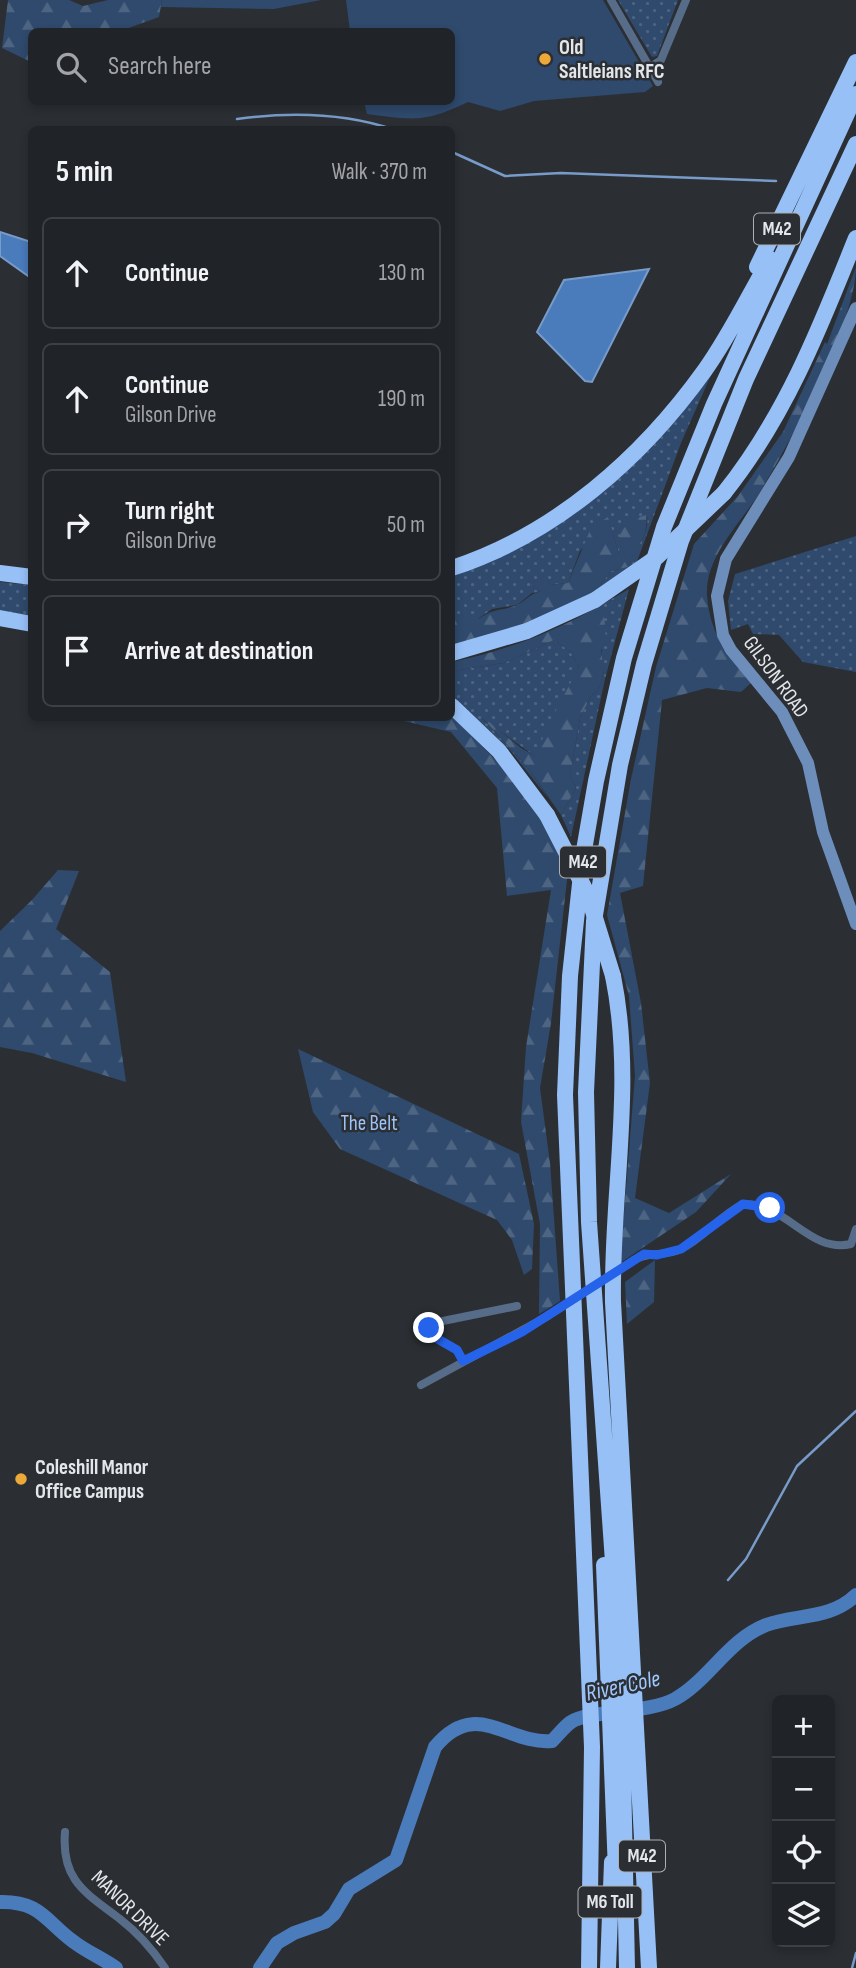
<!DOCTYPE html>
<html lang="en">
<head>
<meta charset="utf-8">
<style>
	:root { --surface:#202327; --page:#282b2f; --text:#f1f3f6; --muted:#a2a4a7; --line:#3d4044 }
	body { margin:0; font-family:"Sofia Sans Condensed",sans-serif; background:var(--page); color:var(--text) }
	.controls { position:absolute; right:21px; bottom:21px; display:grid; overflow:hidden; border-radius:10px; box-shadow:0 4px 10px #0003 }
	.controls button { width:63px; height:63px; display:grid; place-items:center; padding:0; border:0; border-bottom:2px solid var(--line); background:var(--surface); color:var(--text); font:35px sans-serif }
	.stop { position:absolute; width:21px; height:21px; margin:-16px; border:5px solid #2563eb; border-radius:50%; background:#fff }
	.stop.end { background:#2563eb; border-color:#fff; box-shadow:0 2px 7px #0008 }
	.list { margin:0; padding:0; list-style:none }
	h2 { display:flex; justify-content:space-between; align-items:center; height:91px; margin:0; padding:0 28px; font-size:30px }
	h2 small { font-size:23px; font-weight:400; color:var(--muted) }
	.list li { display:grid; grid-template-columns:46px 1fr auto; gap:21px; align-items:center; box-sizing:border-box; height:112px; margin:0 14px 14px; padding:0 14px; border:2px solid var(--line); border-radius:10px }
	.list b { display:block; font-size:26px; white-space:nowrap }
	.list p { margin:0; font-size:23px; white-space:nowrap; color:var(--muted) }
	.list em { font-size:23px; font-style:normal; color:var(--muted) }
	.icon { flex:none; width:38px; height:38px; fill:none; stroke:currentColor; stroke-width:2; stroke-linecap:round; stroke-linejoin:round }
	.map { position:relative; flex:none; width:856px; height:1968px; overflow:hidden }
	.search { position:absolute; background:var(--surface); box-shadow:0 4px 10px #0003; left:28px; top:28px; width:427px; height:77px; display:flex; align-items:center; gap:18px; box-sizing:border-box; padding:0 24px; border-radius:10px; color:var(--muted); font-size:26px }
	.panel { position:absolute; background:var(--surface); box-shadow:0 4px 10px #0003; left:28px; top:126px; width:427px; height:595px; border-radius:10px }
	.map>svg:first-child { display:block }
	.grass { fill:url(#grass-dots) }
	.forest { fill:url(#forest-firs) }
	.pitch { fill:#2f4a6d }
	.water { fill:#4a7bbb; stroke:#789bc9; stroke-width:2 }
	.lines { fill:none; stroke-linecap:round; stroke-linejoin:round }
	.stream { stroke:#789bc9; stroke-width:2.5 }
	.river { stroke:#4a7bbb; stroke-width:14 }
	.minor { stroke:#576c88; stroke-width:8 }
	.secondary { stroke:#6d8ebb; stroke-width:12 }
	.motorway { stroke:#97c0f7; stroke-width:16 }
	.minor-bridge { stroke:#576c88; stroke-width:8 }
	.motorway-bridge { stroke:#97c0f7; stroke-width:16 }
	.route { stroke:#2563eb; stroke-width:9 }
	.poi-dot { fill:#eca93a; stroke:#2b2f34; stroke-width:2.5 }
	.labels { text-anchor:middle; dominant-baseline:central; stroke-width:5; stroke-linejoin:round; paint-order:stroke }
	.shield { fill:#2b2f34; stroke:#acb0b3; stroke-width:2 }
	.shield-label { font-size:19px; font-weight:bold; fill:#e4e7ea }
	.poi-label { font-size:21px; font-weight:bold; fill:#e4e7ea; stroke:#2b2f34; text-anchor:start }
	.street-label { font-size:21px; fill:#e4e7ea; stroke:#2b2f34 }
	.park-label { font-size:21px; fill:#9cc3f7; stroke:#2b2f34 }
	.water-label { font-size:23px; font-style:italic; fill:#a1c9fd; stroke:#2b2f34 }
</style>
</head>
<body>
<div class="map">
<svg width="856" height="1968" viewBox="0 0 856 1968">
	<defs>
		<pattern id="grass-dots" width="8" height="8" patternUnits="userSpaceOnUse" patternTransform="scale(1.75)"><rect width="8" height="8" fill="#2f4a6d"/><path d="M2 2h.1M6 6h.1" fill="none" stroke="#4d6482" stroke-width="1.8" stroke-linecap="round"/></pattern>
		<pattern id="forest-firs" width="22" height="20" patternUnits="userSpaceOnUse" patternTransform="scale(1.75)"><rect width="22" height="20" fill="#2f4a6d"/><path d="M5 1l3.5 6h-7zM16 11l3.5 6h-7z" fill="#4d6482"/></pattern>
	</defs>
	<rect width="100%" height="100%" fill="#2b2f34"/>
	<path class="grass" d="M 618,0 L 678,0 L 657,56 L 652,57 Z
		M 707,373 L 711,375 L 681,443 L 636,564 L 596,590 L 611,571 L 628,567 C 633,548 650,537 647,516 L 620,557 L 608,518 L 580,551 L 568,583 L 550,585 L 546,574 L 530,584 L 543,591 L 532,593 L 517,605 L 492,609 L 478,619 L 452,620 L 452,576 L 535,538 Z
		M 856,536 L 856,672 L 803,662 L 779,635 L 753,634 L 748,624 L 731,630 L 728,601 L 735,574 Z
		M 0,582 L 31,585 L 31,616 L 0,610 Z
		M 629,589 L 605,679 L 571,837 L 561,815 L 576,788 L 570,776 L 580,718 L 591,696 L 599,689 L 604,671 L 601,661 L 603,633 L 598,607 Z
		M 554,640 L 570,651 L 579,667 L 540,760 L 482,718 L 528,768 L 549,799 L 510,750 L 452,695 L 452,690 L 455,693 L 452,671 L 504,663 Z"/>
	<path class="forest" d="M 8,0 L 69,0 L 83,6 L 108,0 L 162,0 L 159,17 L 120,31 L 32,32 L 31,62 L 2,48 Z
		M 856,267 C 856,321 790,443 760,492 C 741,523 705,556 707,595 C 710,636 727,652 751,683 L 741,692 L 707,688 L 662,700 L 643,886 L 620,893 L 641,1003 L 650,1083 L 635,1198 L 669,1213 L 731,1174 L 696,1212 L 620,1263 L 635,1076 L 629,996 L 607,915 L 631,779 L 656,667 L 694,544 L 738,496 L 783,432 L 825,342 L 827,344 Z
		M 646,515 C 650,537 634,548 628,567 L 611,571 L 596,590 L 559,612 L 518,628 L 452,647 L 452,620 L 469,614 L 479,619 C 495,607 501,612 517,605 C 526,601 530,593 542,591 L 530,584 L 546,573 L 550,585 L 568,583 L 591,528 L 608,517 L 619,554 L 620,531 L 634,519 Z
		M 598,607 C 609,619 602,629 608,642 L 601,650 L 604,671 L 599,689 L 591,696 L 580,718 L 570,776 L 576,788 L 561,815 L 528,768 L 478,713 L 521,748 L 540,759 L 543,735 L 579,667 L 570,651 L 554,640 L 504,663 L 452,671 L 452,662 C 505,651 551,633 598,607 Z
		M 452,715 L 511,776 L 542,819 L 568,871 L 551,1023 L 540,1088 L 550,1163 L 560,1301 L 539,1314 L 540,1224 L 521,1122 L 526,1047 L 551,890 L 507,896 L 497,788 L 451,732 L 391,718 L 452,718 Z
		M 58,870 L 79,871 L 56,929 L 110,972 L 126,1082 L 32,1053 L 0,1047 L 0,931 L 32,900 Z
		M 298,1049 L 519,1154 L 534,1224 L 532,1269 L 524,1275 L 512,1240 L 497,1220 L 340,1149 L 313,1112 Z
		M 655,1260 L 654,1302 L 627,1324 L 625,1282 Z"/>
	<path class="pitch" d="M 162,0 L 321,0 L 274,9 L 161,7 Z
		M 346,0 L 603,0 L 653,86 L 645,92 L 534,101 L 500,111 L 468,102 C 424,123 415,120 367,114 L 364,102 L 452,102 L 452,32 L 350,31 Z"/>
	<path class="water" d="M 0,232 L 31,242 L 31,278 L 0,256 Z
		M 649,269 L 592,382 L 585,381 L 537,332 L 564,280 Z"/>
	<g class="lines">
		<path class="stream" d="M 237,119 C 289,112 345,113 395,130
			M 452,152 L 505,176 L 561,173 L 776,181
			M 728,1580 L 746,1559 L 797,1466 L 856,1411
			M 852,1968 L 856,1953"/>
		<path class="river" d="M 0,1902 C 41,1901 46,1922 74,1942 C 87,1952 102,1958 116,1968
			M 260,1968 L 277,1943 L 294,1933 L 325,1922 L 334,1914 L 349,1889 L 396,1860 L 435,1747 C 476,1697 508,1745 552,1741 C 558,1735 564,1727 571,1722 C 589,1710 648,1714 675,1699 C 709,1680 728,1640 766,1625 C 797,1614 830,1620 856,1595"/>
		<path class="minor" d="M 611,0 L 658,82
			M 650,67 L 661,60 L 686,0
			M 634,1260 C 649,1251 665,1257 681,1249 C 704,1238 720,1215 743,1204 C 786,1202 809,1254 851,1244 L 856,1229
			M 463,1361 L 457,1350 L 429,1334 L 433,1323 L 517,1306
			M 421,1385 L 548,1316
			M 65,1832 C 61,1881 86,1893 120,1919 C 138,1933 153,1950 165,1968"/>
		<path class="secondary" d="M 856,308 L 789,457 L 726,559 L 717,596 L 723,635 L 731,650 L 782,712 L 808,763 L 823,832 L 856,924"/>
		<path class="motorway" d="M 757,267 L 856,62
			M 724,493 C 785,417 820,328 856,238
			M 452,568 C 556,534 642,458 705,370 C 730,335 749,295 770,259
			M 0,573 L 32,577
			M 0,618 L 32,624
			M 452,653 L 527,631 L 595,600
			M 452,706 L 499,751 L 547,815
			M 613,976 C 635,1084 611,1193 613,1302 L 649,1968
			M 604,1565 L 616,1871
			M 589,1968 L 592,1747 L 565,1095 L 570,976 L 583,856 L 596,781 L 624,658 L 664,527 L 714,404 L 856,94
			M 608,1968 L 612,1862
			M 627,1968 L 621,1675 L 589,1222 L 586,1092 L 594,921 L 620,765 L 644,664 L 681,541 L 746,379 L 856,144"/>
		<path class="minor-bridge" d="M 548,1316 L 634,1260"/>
		<path class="motorway-bridge" d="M 595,600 L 657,557 L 724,493
			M 547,815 L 588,895 L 613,976"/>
	</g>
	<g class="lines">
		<path class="route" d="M 429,1328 L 429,1334 L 457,1350 L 463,1361 L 522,1332 L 644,1254 L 657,1255 L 681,1249 L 743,1204 L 770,1208"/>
	</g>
	<g class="poi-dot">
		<circle cx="545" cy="59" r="7"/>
		<circle cx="21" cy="1479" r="7"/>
	</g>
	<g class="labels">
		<g class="shield">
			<rect x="754" y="213.5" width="46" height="31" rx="5"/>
			<rect x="560" y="846.5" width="46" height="31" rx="5"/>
			<rect x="619" y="1840.5" width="46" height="31" rx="5"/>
			<rect x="578.5" y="1886.5" width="63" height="31" rx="5"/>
		</g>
		<g class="shield-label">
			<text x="777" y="229">M42</text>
			<text x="583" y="862">M42</text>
			<text x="642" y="1856">M42</text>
			<text x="610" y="1902">M6 Toll</text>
		</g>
		<g class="poi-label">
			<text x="559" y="47">Old<tspan x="559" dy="24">Saltleians RFC</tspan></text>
			<text x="35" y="1467">Coleshill Manor<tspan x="35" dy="24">Office Campus</tspan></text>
		</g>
		<g class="street-label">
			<text transform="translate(776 677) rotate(54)">GILSON ROAD</text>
			<text transform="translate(130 1908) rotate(44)">MANOR DRIVE</text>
		</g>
		<g class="park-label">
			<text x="369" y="1123">The Belt</text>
		</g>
		<g class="water-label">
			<text transform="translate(623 1686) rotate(-12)">River Cole</text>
		</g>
	</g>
</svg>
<div class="controls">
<button>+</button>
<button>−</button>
<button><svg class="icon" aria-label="locate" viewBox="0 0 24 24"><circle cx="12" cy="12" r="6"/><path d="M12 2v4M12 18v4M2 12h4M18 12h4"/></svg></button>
<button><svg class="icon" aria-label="layers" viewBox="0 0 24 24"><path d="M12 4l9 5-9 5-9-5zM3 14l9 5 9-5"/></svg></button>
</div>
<div class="stop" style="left:770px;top:1208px"></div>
<div class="stop end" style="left:429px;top:1328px"></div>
<div class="search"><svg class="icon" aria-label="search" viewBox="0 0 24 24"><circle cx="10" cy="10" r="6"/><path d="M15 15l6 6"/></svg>Search here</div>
<section class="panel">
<h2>5 min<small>Walk · 370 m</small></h2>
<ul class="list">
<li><svg class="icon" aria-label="ahead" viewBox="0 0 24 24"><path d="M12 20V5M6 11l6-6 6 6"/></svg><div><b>Continue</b></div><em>130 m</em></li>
<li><svg class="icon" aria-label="ahead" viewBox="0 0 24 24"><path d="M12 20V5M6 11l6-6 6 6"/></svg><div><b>Continue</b><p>Gilson Drive</p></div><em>190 m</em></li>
<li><svg class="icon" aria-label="right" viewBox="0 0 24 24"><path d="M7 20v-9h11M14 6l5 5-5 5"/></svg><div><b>Turn right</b><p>Gilson Drive</p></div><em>50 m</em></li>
<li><svg class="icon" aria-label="arrive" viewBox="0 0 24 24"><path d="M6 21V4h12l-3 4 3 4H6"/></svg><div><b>Arrive at destination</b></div></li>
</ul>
</section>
</div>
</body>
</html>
